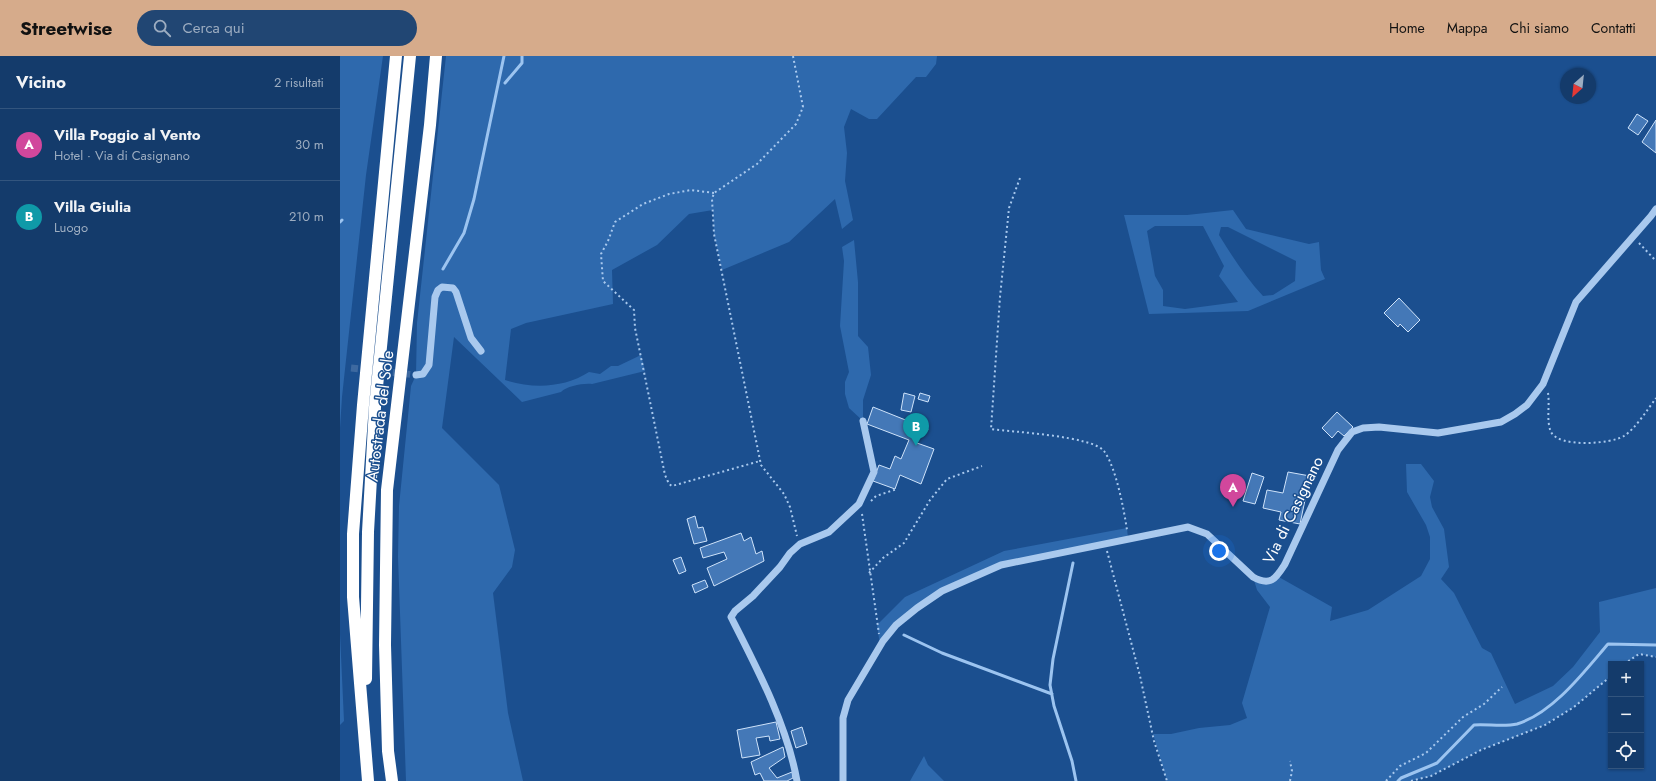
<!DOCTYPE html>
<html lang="it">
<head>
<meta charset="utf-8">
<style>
	:root { --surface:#143b6b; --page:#214673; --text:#f1f3f6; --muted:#9dadc1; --line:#33557e; --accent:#d6ab8b }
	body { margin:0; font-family:Jost,sans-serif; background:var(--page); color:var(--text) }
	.controls { position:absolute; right:12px; bottom:12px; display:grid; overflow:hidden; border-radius:0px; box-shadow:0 1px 3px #0004 }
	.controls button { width:36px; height:36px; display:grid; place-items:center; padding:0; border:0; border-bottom:1px solid var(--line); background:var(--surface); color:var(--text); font:20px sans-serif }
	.compass { position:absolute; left:1220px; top:12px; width:36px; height:36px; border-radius:50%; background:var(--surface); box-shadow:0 1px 3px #0004; rotate:207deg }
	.you { position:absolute; left:879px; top:495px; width:14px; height:14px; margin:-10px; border:3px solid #fff; border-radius:50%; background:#1a73e8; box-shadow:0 0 0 6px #1a73e833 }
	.badge { display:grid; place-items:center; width:26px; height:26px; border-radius:50%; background:var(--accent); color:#fff; font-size:13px; font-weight:700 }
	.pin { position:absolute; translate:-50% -33px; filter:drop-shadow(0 1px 2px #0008) }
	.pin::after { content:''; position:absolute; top:21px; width:14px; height:12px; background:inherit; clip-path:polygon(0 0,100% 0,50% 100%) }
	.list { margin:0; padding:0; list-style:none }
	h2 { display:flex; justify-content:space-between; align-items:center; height:52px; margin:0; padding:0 16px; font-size:17px }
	h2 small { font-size:13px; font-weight:400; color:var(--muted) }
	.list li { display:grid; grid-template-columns:26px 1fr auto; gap:12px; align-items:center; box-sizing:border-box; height:72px; padding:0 16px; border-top:1px solid var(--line) }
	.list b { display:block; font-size:15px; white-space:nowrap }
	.list p { margin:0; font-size:13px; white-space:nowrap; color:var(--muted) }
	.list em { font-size:13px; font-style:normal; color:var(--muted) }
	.icon { flex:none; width:22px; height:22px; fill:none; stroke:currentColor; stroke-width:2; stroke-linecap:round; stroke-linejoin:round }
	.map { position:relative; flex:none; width:1316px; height:725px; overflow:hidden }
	header { display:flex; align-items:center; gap:24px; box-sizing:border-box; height:56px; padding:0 20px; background:var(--accent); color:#111 }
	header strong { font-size:19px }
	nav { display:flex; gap:22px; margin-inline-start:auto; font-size:14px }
	.search { width:280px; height:36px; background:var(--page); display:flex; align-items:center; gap:10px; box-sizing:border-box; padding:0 14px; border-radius:22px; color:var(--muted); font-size:15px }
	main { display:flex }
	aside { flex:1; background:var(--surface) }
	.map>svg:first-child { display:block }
	.green { fill:#2e69ad; fill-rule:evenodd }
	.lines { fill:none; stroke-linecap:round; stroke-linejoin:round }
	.stream { stroke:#9cc4f0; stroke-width:3 }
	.building { fill:#4478b7; stroke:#cfe3fa }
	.minor-tunnel { stroke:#3d69a0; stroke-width:7; stroke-dasharray:7 3.5; stroke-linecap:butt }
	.path { stroke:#a9c9ee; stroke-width:2; stroke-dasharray:2 3; stroke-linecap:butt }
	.minor { stroke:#a9c9ee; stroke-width:7 }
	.highway { stroke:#fff; stroke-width:12 }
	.labels { text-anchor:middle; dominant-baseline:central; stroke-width:3; stroke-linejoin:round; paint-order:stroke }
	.street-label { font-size:16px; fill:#fff; stroke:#1b4f8f }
</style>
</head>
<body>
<header>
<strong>Streetwise</strong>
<div class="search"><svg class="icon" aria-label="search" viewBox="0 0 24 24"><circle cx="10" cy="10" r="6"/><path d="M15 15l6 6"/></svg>Cerca qui</div>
<nav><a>Home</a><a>Mappa</a><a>Chi siamo</a><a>Contatti</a></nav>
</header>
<main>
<aside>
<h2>Vicino<small>2 risultati</small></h2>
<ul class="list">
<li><span class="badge" style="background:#d1479c">A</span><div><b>Villa Poggio al Vento</b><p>Hotel · Via di Casignano</p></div><em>30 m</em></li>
<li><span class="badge" style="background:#0f9aa8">B</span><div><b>Villa Giulia</b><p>Luogo</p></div><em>210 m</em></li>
</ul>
</aside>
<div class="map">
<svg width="1316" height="725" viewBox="0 0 1316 725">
	<rect width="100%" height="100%" fill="#1b4f8f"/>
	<path class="green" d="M 0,0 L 43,0 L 26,119 L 2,341 L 0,372 Z
		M 106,0 L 597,0 L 596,8 L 586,21 L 576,21 L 537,63 L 529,63 L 511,53 L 504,71 L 507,97 L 505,125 L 513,164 L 502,173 L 495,143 L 449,186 L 382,214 L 374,178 L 373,154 L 349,158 L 317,189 L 272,214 L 273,248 L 186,267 L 171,273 L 165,324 C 193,333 224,332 249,316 L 260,318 L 271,310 L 278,310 L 301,299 L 305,315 L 252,328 C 243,327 227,330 221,336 L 182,346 L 114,281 L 102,372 L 159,429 L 175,494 L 172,511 L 153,537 L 168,657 L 183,725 L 66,725 L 58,501 L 59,450 L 71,330 L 76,319 L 77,267 Z
		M 893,154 L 906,173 L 969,188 L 979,186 L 981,214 L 985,223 L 908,255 L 809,258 L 784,159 L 847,159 ZM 815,170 L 863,170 L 884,210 L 879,220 L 898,246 L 845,253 L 823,250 L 823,234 L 815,220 L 807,175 ZM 881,171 L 888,171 L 956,205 L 955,225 L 933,239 L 923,240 C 906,222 892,200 879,179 Z
		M 514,184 L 518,226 L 518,280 L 528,291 L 531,319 L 523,344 L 523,365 L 509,352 L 505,338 L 505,326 L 509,316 L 500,270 L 504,205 L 502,191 Z
		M 1066,408 L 1081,408 L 1094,425 L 1090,441 L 1092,451 L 1104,473 L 1109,511 L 1101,523 L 1114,537 L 1142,592 L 1151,597 L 1175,648 L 1213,630 L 1233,611 L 1260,576 L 1259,546 L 1316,532 L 1316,601 L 1299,598 L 1284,608 L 1271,608 L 1271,620 L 1234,651 L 1205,669 L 1141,694 L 1091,720 L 1071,725 L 827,725 L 813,678 L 831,678 L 859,672 L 890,669 L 907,662 L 902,647 L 930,551 L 917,534 L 913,521 L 922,526 L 937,520 L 992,551 L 990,565 L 1028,554 L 1081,520 L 1090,503 L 1090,481 L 1086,469 L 1067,436 Z
		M 787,472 L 788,483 L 661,509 L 602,535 L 577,552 L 540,589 L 537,569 L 565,541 L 664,495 Z
		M 0,578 L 4,665 L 0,669 Z
		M 584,700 L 588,709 L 604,725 L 570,725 Z"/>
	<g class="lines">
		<path class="stream" d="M 165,27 L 182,7 L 182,0
			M 0,166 L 2,164
			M 103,213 L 124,177 L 134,143 L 164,0
			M 733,507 L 713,603 L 710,629 L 714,650 L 732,705 L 736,725
			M 564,579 L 602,597 L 712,638
			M 1058,725 L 1061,722 L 1097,707 L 1134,669 C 1147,668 1165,671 1177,668 C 1213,657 1244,616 1268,588 L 1316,589"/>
	</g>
	<path class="building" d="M 1297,58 L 1308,65 L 1298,79 L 1288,72 Z
		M 1316,64 L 1316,97 L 1302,86 Z
		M 1059,242 L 1080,264 L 1068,276 L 1060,268 L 1058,271 L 1044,257 Z
		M 564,337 L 575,340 L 571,356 L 561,354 Z
		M 580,337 L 590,340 L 588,346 L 578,343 Z
		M 533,351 L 588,373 L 587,375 L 582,374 L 577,387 L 594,393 L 581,428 L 560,419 L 555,433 L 533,425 L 539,409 L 550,413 L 555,400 L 561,403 L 569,384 L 527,368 Z
		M 997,356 L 1013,371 L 1004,380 L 998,375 L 992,382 L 982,372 Z
		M 948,416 L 970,420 L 960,468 L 939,464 L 941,456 L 923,452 L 927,434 L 943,437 Z
		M 912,417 L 924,421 L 915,448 L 903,445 Z
		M 355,460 L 358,472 L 363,471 L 367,485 L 354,488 L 347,463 Z
		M 401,477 L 404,485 L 411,481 L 416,498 L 422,495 L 424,505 L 374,530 L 367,512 L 387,503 L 384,496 L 363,502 L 360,492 Z
		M 341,501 L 346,515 L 339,518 L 333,504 Z
		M 365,524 L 368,531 L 355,537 L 352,529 Z
		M 436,666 L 440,683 L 430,685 L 429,680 L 416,682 L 420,699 L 402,702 L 397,674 Z
		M 462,671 L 467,688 L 456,692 L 451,675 Z
		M 443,691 L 445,701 L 429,712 L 437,722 L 452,716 L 453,722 L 447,725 L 424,725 L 420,717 L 415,719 L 411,706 Z"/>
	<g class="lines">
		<path class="minor-tunnel" d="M 11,312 L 76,319"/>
		<path class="path" d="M 453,0 L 463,51 L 456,68 L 417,108 L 374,137 L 372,143 L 374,178 L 421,409 L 444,438 L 450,451 L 457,480
			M 680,122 L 669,152 L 660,241 L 651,373 C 673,376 752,380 764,395 C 776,411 784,454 787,474
			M 374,137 L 351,134 L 329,138 L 303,148 L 275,166 L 268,185 L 261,198 L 263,225 L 294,254 L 295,272 L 325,419 L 329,428 L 332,430 L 420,405
			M 1299,187 L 1316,205
			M 1208,337 C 1210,349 1206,365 1211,376 C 1219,392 1271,388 1284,380 C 1295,373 1308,353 1316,342
			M 531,445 L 536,440 L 557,433
			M 522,458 L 539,578
			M 767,495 L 800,620 L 814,685 L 827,725
			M 529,517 L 543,502 L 564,487 L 590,444 L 607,423 L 642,410
			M 1284,608 L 1299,598 L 1316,601
			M 950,725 L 952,715 L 950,705
			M 1046,725 L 1060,710 L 1086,697 L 1123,661 L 1144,648 L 1162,631
			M 1071,725 L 1091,720 L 1141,694 L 1205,669 L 1234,651 L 1271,620"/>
		<path class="minor" d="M 76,319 L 83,318 L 89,309 L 95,241 L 98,234 L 102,231 L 113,232 L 116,236 L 131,282 L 141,295
			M 457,725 C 447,669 417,612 391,561 L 395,555 L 413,540 L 440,511 L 450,497 L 460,488 L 489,476 L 519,448 L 534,416 L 523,365
			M 503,725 L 503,662 L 508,644 L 543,585 L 556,569 L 577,552 L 602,535 L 661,509 L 848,471 L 867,478 L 913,521 C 931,531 936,522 945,508 L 998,394 L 1012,376 L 1023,372 L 1039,371 L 1098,377 L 1121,373 L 1161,366 L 1175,358 L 1187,349 L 1203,328 L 1236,246 L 1311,160 L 1316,153"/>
		<path class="highway" d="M 26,623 L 28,476 L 35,351 L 70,0
			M 28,725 L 13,541 L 13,478 L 23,349 L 56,0
			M 52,725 L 48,695 L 45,589 L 47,434 L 90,69 L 96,0"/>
	</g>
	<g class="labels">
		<g class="street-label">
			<text transform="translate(40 360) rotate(-83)">Autostrada del Sole</text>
			<text transform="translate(953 454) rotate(-64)">Via di Casignano</text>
		</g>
	</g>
</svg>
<div class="controls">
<button>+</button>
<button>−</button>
<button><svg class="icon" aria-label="locate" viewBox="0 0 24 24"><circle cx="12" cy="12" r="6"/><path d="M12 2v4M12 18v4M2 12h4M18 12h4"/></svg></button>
</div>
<svg class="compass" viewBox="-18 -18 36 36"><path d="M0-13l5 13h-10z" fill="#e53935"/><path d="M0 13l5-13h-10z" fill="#9dadc1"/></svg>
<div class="you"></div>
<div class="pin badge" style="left:893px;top:451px;background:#d1479c">A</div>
<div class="pin badge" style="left:576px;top:390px;background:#0f9aa8">B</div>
</div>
</main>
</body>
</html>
